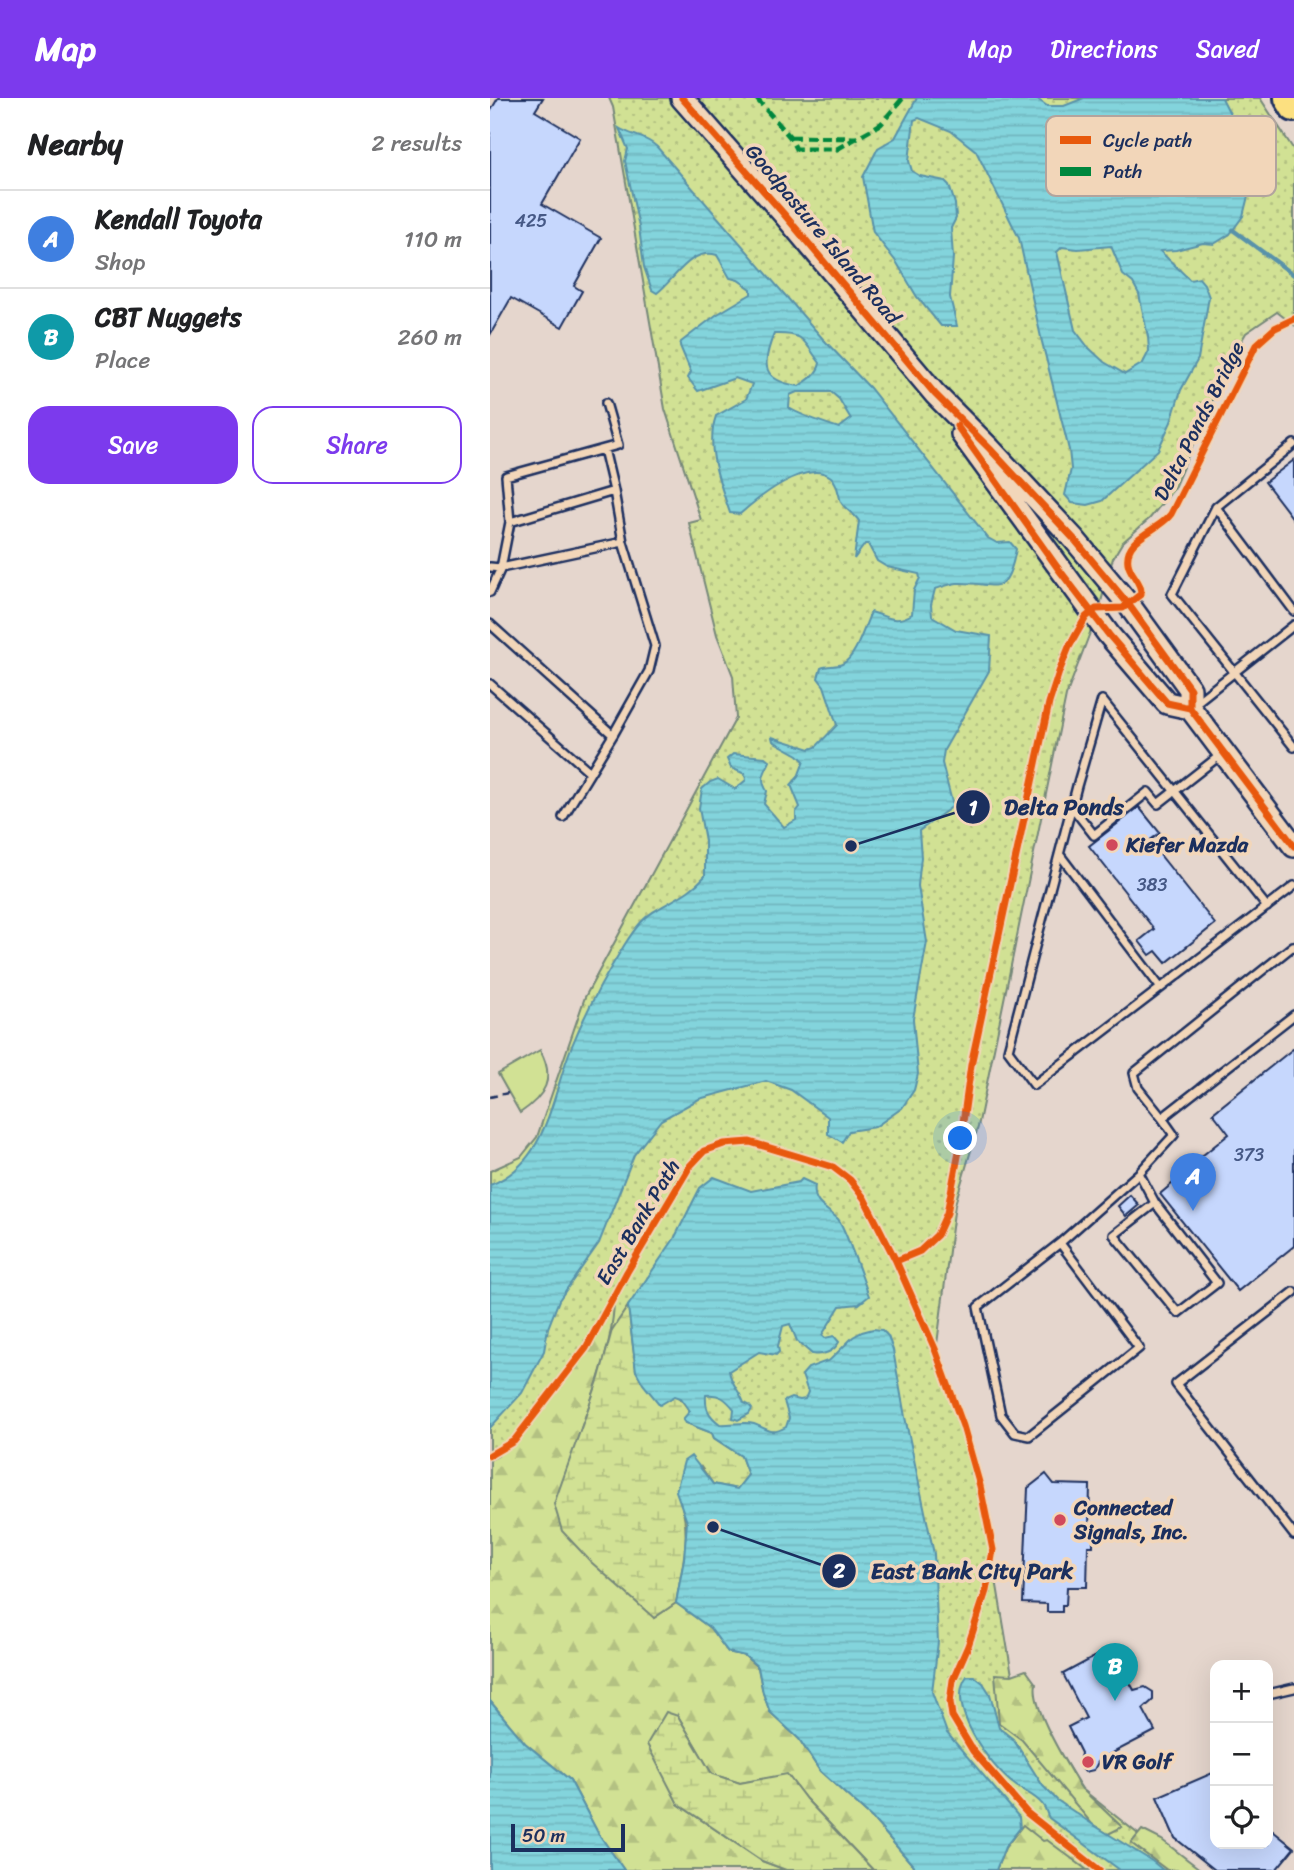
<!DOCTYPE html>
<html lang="en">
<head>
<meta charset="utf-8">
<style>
	:root { --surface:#fff; --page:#f2f2f2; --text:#202124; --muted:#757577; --line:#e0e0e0; --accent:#7c3aed }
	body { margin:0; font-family:Sriracha,sans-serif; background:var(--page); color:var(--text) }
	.controls { position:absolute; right:21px; bottom:21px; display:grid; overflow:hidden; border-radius:14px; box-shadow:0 7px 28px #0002 }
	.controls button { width:63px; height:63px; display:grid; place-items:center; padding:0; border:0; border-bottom:2px solid var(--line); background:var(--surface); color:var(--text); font:35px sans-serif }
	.scale { position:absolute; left:21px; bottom:18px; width:114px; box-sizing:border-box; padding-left:7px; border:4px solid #1b2f5e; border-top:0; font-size:19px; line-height:24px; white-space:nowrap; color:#1b2f5e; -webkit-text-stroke:5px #f2d6b9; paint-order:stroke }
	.you { position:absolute; left:471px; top:1041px; width:24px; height:24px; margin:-18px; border:5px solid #fff; border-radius:50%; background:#1a73e8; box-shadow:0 0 0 10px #1a73e833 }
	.badge { display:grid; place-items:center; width:46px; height:46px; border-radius:50%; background:var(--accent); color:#fff; font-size:23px; font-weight:700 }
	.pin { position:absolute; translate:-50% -58px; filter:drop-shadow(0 2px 4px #0008) }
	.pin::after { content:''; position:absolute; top:37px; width:24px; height:21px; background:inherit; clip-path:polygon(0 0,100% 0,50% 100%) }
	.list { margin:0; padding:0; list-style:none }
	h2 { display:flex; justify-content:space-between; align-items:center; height:91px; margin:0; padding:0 28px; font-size:30px }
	h2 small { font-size:23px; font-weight:400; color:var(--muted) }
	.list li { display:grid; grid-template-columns:46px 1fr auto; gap:21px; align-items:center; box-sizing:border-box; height:98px; padding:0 28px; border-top:2px solid var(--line) }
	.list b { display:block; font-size:26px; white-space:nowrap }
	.list p { margin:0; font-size:23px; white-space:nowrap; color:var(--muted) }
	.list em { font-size:23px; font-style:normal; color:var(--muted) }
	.actions { display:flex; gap:14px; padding:21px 28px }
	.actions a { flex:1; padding:16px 0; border:2px solid var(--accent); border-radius:21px; text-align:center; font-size:24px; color:var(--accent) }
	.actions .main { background:var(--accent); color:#fff }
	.icon { flex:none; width:38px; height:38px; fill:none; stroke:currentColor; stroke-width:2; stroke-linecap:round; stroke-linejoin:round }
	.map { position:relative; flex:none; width:804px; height:1772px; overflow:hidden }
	header { display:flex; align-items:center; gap:42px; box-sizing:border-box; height:98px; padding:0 35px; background:var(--accent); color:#fff }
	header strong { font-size:33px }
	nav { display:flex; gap:38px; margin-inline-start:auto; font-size:24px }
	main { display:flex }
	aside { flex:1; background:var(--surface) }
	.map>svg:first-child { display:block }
	.grass { fill:url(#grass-dots); stroke:#768879; stroke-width:2 }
	.forest { fill:url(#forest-firs); stroke:#768879; stroke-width:2 }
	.wetland { fill:url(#wetland-marsh); stroke:#768879; stroke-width:2 }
	.garden { fill:#d1e194; stroke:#768879; stroke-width:2 }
	.water { fill:url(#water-rules); stroke:#5992aa; stroke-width:2; fill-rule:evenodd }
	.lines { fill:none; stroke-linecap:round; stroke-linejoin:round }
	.stream { stroke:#5992aa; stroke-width:4.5 }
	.building { fill:#c6d7fd; stroke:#1b2f5e; stroke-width:2 }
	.lane-casing { stroke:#1b2f5e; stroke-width:12 }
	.secondary-casing { stroke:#1b2f5e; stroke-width:26 }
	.highway-casing { stroke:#1b2f5e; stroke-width:32 }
	.path { stroke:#1b2f5e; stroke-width:2.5; stroke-dasharray:7 5; stroke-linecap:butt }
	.lane { stroke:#f2d6b9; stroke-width:7 }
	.secondary { stroke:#f2d6b9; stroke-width:21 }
	.highway { stroke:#fce080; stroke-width:26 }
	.quiet { stroke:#00873e; stroke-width:5; stroke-dasharray:10 5; stroke-linecap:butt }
	.cycleway-casing { stroke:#f2d6b9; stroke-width:11 }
	.cycleway { stroke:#e8590c; stroke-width:7 }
	.poi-dot { fill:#d1495b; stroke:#f2d6b9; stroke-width:2.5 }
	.labels { text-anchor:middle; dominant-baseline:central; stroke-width:7; stroke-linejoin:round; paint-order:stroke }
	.number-label { font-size:18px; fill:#465986 }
	.street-label { font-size:21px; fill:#1b2f5e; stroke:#f2d6b9 }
	.poi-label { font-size:21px; font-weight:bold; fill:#1b2f5e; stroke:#f2d6b9; text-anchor:start }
	.key { fill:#f2d6b9; stroke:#b2a49e; stroke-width:2 }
	.key-label { font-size:19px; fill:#1b2f5e }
	.leader { fill:none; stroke:#1b2f5e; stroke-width:2.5 }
	.callout-dot { fill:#1b2f5e; stroke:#f2d6b9; stroke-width:2.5 }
	.mark-label { font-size:21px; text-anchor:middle; font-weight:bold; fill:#fff }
	.callout-label { font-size:23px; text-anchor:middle; font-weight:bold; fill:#1b2f5e; stroke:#f2d6b9; stroke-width:7; stroke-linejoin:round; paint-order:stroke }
</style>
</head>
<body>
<header>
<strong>Map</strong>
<nav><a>Map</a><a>Directions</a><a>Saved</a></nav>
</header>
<main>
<aside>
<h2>Nearby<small>2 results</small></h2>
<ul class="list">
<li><span class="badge" style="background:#3f7fe0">A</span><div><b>Kendall Toyota</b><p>Shop</p></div><em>110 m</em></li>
<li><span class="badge" style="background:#0f9aa8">B</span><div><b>CBT Nuggets</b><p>Place</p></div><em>260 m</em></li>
</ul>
<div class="actions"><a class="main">Save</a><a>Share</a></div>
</aside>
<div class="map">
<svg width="804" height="1772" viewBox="0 0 804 1772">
	<defs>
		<pattern id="grass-dots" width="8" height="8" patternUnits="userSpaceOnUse" patternTransform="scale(1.75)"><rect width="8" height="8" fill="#d1e194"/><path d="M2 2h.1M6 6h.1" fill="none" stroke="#b3c182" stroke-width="1.8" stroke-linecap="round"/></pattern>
		<pattern id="forest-firs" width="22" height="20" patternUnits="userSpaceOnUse" patternTransform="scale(1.75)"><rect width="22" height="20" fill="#d1e194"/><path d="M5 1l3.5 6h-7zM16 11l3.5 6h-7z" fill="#b3c182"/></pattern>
		<pattern id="wetland-marsh" width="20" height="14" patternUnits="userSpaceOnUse" patternTransform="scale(1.75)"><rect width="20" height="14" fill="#d1e194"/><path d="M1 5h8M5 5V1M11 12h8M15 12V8" fill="none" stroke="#b3c182"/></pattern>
		<pattern id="water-rules" width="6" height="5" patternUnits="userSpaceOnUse" patternTransform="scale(1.75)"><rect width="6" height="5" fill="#83d4dc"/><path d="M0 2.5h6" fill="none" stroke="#71b6bf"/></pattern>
	</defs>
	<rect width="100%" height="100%" fill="#e5d6cd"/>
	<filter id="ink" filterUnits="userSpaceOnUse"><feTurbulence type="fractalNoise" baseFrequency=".0143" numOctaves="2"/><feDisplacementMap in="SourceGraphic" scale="14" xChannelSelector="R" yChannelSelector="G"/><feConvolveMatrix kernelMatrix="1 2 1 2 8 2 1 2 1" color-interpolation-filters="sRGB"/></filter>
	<g filter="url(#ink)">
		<path class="grass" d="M 119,0 L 770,0 L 804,52 L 804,227 L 787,214 L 756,235 L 738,266 L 683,392 L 660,420 L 632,445 L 623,460 L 609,511 L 576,598 L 488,1029 L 465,1106 L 446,1254 L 494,1410 L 522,1577 L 592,1691 L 693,1772 L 148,1772 L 0,1583 L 0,1073 L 31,1059 L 47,1039 L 95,899 L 246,620 L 243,578 L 227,537 L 199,425 L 211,422 L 175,311 L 123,9 Z"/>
		<path class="forest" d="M 124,1207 C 121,1252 104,1293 89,1336 L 164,1520 L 186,1505 L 220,1530 L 238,1554 L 255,1558 L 268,1570 L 273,1595 L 280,1614 L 309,1641 L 330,1673 L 382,1720 L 427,1772 L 383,1772 L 316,1701 L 297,1677 L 250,1685 L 222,1676 L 188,1618 L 188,1706 L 272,1763 L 296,1772 L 134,1772 L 108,1735 L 80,1682 L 35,1645 L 0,1603 L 0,1362 L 8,1358 L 75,1281 Z
			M 536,1572 L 546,1586 C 541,1609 575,1663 587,1684 L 592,1691 L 632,1729 L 618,1736 L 602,1726 L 532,1642 L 509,1625 L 505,1576 L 522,1577 Z
			M 533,1727 L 553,1743 L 557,1742 L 597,1772 L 506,1772 L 515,1750 Z
			M 652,1732 L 672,1742 L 711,1772 L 677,1772 L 641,1745 Z"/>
		<path class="wetland" d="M 138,1208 L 146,1273 L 190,1300 L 200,1314 L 196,1325 L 222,1335 L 224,1340 L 251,1358 L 258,1377 L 247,1391 L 223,1386 L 211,1369 L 192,1410 C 201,1440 191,1474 186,1505 L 164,1520 L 101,1464 L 72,1433 L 64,1406 L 109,1280 L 122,1232 Z
			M 176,1614 L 188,1618 L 222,1676 L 250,1685 L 297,1676 L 316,1701 L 383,1772 L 296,1772 L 272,1763 L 188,1706 L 157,1646 Z"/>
		<path class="garden" d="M 50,952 C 66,981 55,998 30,1015 L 8,976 Z"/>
		<path class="water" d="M 427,0 L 546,0 L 557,8 L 574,8 L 594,0 L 732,0 L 758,51 L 762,82 L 753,118 L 740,136 L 724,146 L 713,145 L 686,152 L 670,153 L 700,182 L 709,180 L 714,186 L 719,199 L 708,261 L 691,292 L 681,324 L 668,352 L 612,403 L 598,407 L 582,405 L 575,397 L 581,371 L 579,352 L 552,244 L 529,140 L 486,53 L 461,33 L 429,20 L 424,22 L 419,63 L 422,73 L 430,78 L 455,83 L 459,87 L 465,106 L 466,120 L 461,130 L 463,159 L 460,199 L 467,228 L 451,228 L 427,199 L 407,165 L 383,134 L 373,79 L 388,50 L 405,40 ZM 621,148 L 633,177 L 643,185 L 649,196 L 658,239 L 659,253 L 653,265 L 635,276 L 614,264 L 598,249 L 585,232 L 567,154 L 572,149 L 588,151 Z
			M 129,30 C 142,38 156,38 167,49 L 333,241 L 380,290 L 498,440 L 507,445 L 520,444 L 526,451 C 516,504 505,483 467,485 C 460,486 452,489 445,491 L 441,507 L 442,518 L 466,532 L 501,538 L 499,573 L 454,652 L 452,665 L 463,708 L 429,733 L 431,759 L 428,788 L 437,844 L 423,921 L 428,976 L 424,992 L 412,1010 L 385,1029 L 359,1033 L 352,1044 L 338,1036 L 338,1019 L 301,992 L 276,983 L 209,1001 L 171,1022 L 144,1057 L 109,1145 L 69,1202 L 58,1230 L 54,1253 L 32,1295 L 0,1330 L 0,1087 C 57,1065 61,1000 81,950 C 95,915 115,878 135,846 C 144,832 153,819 168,811 C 186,800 201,794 215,778 L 215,743 L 209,710 L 212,691 L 220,684 L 228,681 L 245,691 L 256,682 L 255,676 L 241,670 L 237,661 L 243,656 L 275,659 L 280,663 C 275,675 269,680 277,693 L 274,706 L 294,729 L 306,722 L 306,714 L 310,709 L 301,687 L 308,679 L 314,663 L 308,657 L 283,643 L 282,639 L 320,651 L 326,649 L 347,627 L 334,588 L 328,580 L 331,570 C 338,567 346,569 352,566 C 366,560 374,529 381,514 C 397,518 405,527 422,516 L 424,492 L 430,480 L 429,476 L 397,469 L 387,463 L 378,446 L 375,446 L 364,461 L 369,423 C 364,415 355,412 351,404 C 348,396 348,385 341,379 C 316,360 267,401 250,416 L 240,415 C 230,385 215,350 226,318 L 256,301 L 262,286 L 245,280 L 208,293 L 198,280 L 201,274 L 190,248 L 191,244 L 226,217 L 261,196 L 261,191 L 248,182 L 240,180 L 227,157 C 201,149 185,181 167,195 L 162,192 L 154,169 L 149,129 L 135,63 L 138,51 ZM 284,236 C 316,235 313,243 330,265 C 328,276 318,282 309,288 C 272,283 271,267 284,236 ZM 307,294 L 341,294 L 349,301 L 361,321 L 349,330 C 337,326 308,316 299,310 L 300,297 Z
			M 224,1079 L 261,1093 L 309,1084 L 312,1081 L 325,1087 C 322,1107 337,1110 348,1121 C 355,1129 374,1185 379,1198 L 369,1206 L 350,1208 L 332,1237 L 335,1240 L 344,1238 L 349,1244 C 344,1254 332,1258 322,1256 L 307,1243 L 300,1226 L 293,1228 L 288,1248 L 289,1254 L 286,1257 L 269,1254 L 239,1273 C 241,1286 250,1293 254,1305 L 259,1307 L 262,1311 L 259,1316 L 248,1322 L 243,1320 L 244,1311 C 236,1301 229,1295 216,1297 C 215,1311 219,1318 230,1326 C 240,1327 255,1323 264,1326 C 278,1331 280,1338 296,1329 L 299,1320 L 294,1303 L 301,1300 L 310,1302 L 315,1301 L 318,1294 L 312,1277 L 318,1270 L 340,1262 L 363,1239 L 372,1234 L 383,1231 L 392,1232 L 398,1238 L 403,1252 L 415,1319 L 444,1456 L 448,1544 L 442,1594 L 457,1635 L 529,1719 L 530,1730 L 515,1749 L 506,1772 L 427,1772 L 382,1720 L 330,1673 L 309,1641 L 280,1614 L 273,1595 L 268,1569 L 255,1558 L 238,1554 L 220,1530 L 186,1505 L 194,1461 L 197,1424 L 186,1393 L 194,1363 L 201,1358 L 223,1386 L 247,1391 L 258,1377 L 251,1358 L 224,1340 L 222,1335 L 196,1325 L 193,1321 L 200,1313 L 191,1300 L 185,1298 L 170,1307 L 153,1286 L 146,1273 L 138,1208 L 184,1141 L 210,1090 Z
			M 477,1578 L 484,1578 L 493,1585 L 500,1596 L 509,1630 L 523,1641 L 553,1688 L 567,1702 L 602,1726 L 662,1763 L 673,1772 L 630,1772 L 559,1720 C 556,1715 556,1710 552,1706 C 544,1696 534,1694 525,1687 C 500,1669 455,1608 477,1578 Z
			M 0,1603 L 35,1645 L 80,1682 L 108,1735 L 134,1772 L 0,1772 Z"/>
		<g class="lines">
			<path class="stream" d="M 743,132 L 804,177"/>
		</g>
		<path class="building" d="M 8,0 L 53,0 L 45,13 L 90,40 L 52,106 L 111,140 L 84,188 L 92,193 L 72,229 L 21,200 L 0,237 L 0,14 Z
			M 804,362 L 804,422 L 775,384 Z
			M 649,709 L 670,735 L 659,743 L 725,826 L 676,865 L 666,853 L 660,857 L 649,843 L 664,831 L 599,748 Z
			M 804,950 L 804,1148 L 748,1193 L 670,1096 L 689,1080 L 687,1078 L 739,1036 L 723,1015 Z
			M 640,1097 L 649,1107 L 636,1118 L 628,1108 Z
			M 556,1376 L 564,1386 L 600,1387 L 599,1430 L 603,1430 L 603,1448 L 598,1448 L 597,1489 L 577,1489 L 576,1507 L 572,1507 L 572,1514 L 557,1514 L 557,1506 L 533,1505 L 538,1390 Z
			M 621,1550 L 644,1592 L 655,1589 L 663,1594 L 663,1602 L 653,1611 L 665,1633 L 609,1662 L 604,1672 L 595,1674 L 589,1667 L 591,1655 L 578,1629 L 596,1620 L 573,1576 Z
			M 725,1674 L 725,1746 L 778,1746 L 778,1729 L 804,1750 L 786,1772 L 725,1772 L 685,1740 L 667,1699 Z"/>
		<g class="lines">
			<g class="lane-casing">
				<path id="lane" d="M 804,346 L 726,409 L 804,513
					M 114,351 L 124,393
					M 726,409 L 682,496 L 804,649
					M 20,424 L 16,378 L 128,347 L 116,305
					M 0,469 L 11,470 L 0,494
					M 0,526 L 123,637 L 159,573 L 165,548 L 133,444 L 124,393 L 20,424 L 11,470 L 133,444
					M 0,586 L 100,674
					M 703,607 L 804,527
					M 582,709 L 604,737 L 658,694 L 668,706 L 733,655
					M 73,719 L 123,637
					M 570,757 L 670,889
					M 777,809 L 612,602 L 587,688 L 518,952 L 544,987 L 804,788
					M 804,849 L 803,848 L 644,975 L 648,990 L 672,1020 L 804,917
					M 649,1075 L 665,1105 L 727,1185 L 688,1215 L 624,1137 L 665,1105
					M 570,1145 L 488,1209 L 511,1317 L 525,1335 L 539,1338 L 649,1250 L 570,1145 L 649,1075 L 684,1037 L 672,1020
					M 804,1194 L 686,1286 L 804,1437
					M 778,1596 L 804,1590"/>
			</g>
			<g class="secondary-casing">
				<path id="secondary" d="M 192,0 L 293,115 L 445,296 L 500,351 L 584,441 L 639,507 L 700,591 L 700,610 L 804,748
					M 472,336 L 619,537 L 677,605 L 700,610"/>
			</g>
			<g class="highway-casing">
				<path id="highway" d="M 798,0 L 804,10"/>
			</g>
			<path class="path" d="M 0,999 L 18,995"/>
			<use href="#lane" class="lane"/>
			<use href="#secondary" class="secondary"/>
			<use href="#highway" class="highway"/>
			<path class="quiet" d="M 266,0 L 300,39 L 306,51 L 347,51 L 391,26 L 413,0
				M 300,39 L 366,40"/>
			<g class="cycleway-casing">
				<path id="cycleway" d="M 192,0 L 293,115 L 445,296 L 500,351 L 584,441 L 639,507 L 700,591 L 700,610 L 804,748
					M 467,328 L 567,469 L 619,537 L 677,605 L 700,610
					M 406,1163 L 430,1153 L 447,1137 L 457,1115 L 469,1053 L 481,967 L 559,605 L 569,574 L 579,549 L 596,519 L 606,511 L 633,510 L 651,496 C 652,484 640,477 638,465 C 634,439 669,433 681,416 L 766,247 L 785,230 L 804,221
					M 0,1357 L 24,1343 L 96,1250 L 137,1174 L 200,1068 L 214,1053 L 234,1046 L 260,1044 L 343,1069 L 360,1082 L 374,1100 L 406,1163 L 445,1251 L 473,1328 L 490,1388 L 503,1452 L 496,1493 L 478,1548 L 463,1582 L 460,1604 L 462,1618 L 483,1653 L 537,1715 L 609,1772"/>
			</g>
			<use href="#cycleway" class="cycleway"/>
		</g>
	</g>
	<g class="poi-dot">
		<circle cx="622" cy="747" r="7"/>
		<circle cx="570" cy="1422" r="7"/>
		<circle cx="598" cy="1664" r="7"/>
	</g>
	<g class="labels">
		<g class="number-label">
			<text x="41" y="123">425</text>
			<text x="662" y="787">383</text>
			<text x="759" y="1057">373</text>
		</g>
		<g class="street-label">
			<text transform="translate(333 136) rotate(50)">Goodpasture Island Road</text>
			<text transform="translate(709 323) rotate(-63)">Delta Ponds Bridge</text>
			<text transform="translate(148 1124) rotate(-59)">East Bank Path</text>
		</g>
		<g class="poi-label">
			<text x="636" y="747">Kiefer Mazda</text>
			<text x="584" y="1410">Connected<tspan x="584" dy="24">Signals, Inc.</tspan></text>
			<text x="612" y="1664">VR Golf</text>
		</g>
	</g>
	<rect x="556" y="18" width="230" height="80" rx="10" class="key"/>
	<rect x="570" y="38" width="31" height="8" fill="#e8590c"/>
	<rect x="570" y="69" width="31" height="9" fill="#00873e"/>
	<g class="key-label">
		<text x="613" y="49">Cycle path</text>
		<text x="613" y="80">Path</text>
	</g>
	<path class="leader" d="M361 748L483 709M223 1429L349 1473"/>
	<g class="callout-dot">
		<circle cx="361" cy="748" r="7"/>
		<circle cx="223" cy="1429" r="7"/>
		<circle cx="483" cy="709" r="18"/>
		<circle cx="349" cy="1473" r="18"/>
	</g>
	<g class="mark-label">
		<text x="483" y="717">1</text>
		<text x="349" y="1480">2</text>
	</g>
	<g class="callout-label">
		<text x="574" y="717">Delta Ponds</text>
		<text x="482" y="1481">East Bank City Park</text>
	</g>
</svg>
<div class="controls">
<button>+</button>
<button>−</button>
<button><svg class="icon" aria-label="locate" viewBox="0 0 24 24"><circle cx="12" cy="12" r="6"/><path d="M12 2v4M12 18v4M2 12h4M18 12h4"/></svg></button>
</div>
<div class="scale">50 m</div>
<div class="you"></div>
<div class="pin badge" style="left:703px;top:1113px;background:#3f7fe0">A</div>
<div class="pin badge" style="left:625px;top:1603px;background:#0f9aa8">B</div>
</div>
</main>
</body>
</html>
